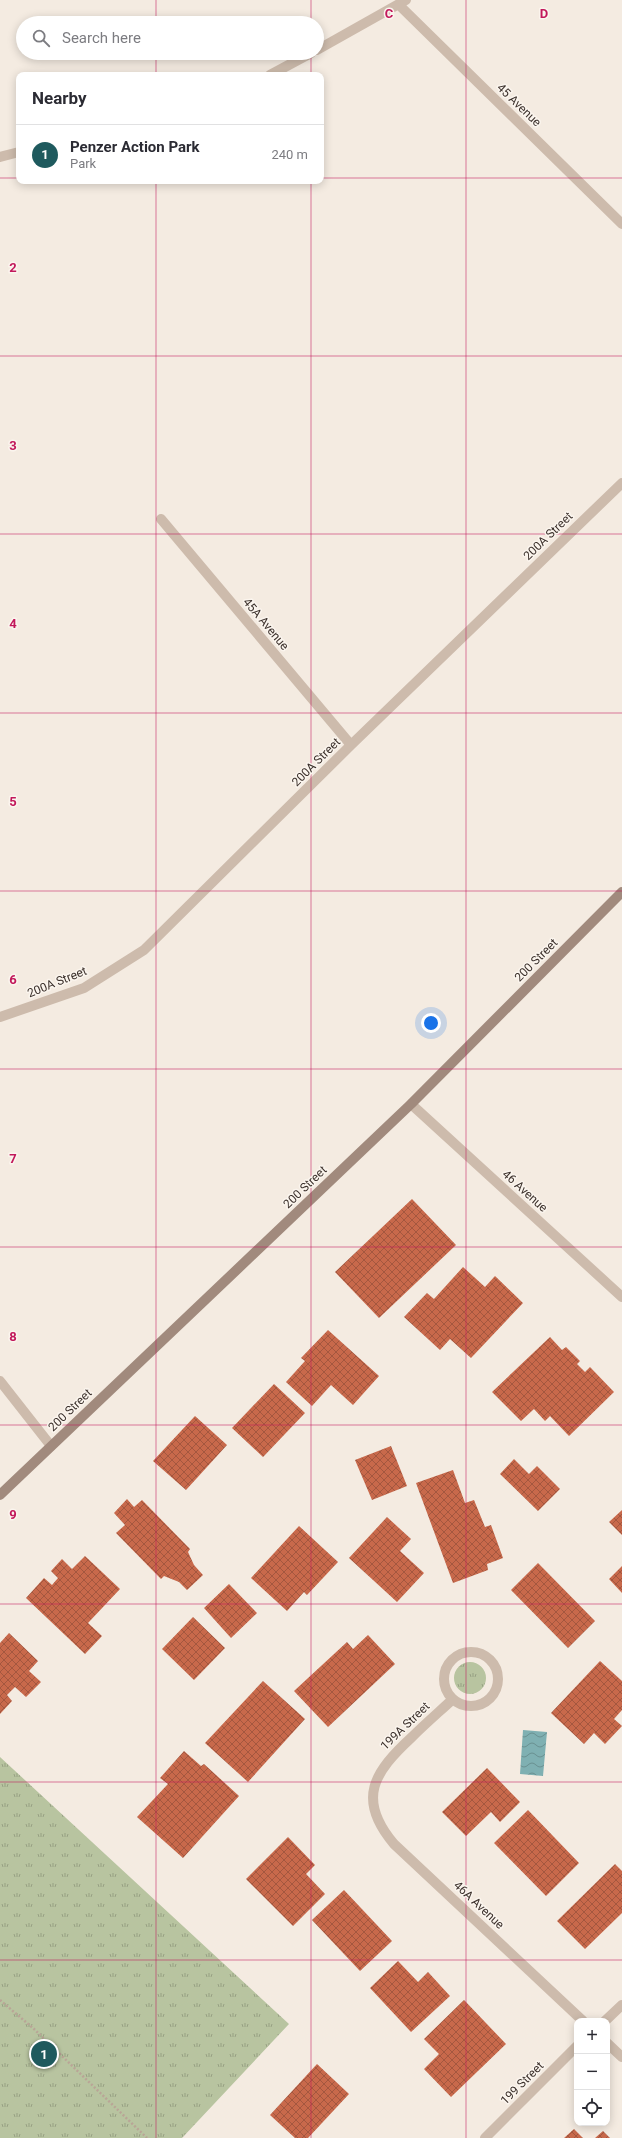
<!DOCTYPE html>
<html lang="en">
<head>
<meta charset="utf-8">
<style>
	:root { --surface:#fff; --page:#f7f7f7; --text:#2b2b33; --muted:#7c7c81; --line:#e1e1e2; --accent:#1f5a5e }
	body { margin:0; font-family:Roboto,sans-serif; background:var(--page); color:var(--text) }
	.controls { position:absolute; right:12px; bottom:12px; display:grid; overflow:hidden; border-radius:8px; box-shadow:0 2px 10px #0003 }
	.controls button { width:36px; height:36px; display:grid; place-items:center; padding:0; border:0; border-bottom:1px solid var(--line); background:var(--surface); color:var(--text); font:20px sans-serif }
	.you { position:absolute; left:431px; top:1023px; width:14px; height:14px; margin:-10px; border:3px solid #fff; border-radius:50%; background:#1a73e8; box-shadow:0 0 0 6px #1a73e833 }
	.badge { display:grid; place-items:center; width:26px; height:26px; border-radius:50%; background:var(--accent); color:#fff; font-size:13px; font-weight:700 }
	.pin { position:absolute; translate:-50% -50%; border:2px solid #fff; box-shadow:0 1px 4px #0006 }
	.list { margin:0; padding:0; list-style:none }
	h2 { display:flex; justify-content:space-between; align-items:center; height:52px; margin:0; padding:0 16px; font-size:17px }
	h2 small { font-size:13px; font-weight:400; color:var(--muted) }
	.list li { display:grid; grid-template-columns:26px 1fr auto; gap:12px; align-items:center; box-sizing:border-box; height:60px; padding:0 16px; border-top:1px solid var(--line) }
	.list b { display:block; font-size:15px; white-space:nowrap }
	.list p { margin:0; font-size:13px; white-space:nowrap; color:var(--muted) }
	.list em { font-size:13px; font-style:normal; color:var(--muted) }
	.icon { flex:none; width:22px; height:22px; fill:none; stroke:currentColor; stroke-width:2; stroke-linecap:round; stroke-linejoin:round }
	.map { position:relative; flex:none; width:622px; height:2138px; overflow:hidden }
	.search { position:absolute; background:var(--surface); box-shadow:0 2px 10px #0003; left:16px; top:16px; width:308px; height:44px; display:flex; align-items:center; gap:10px; box-sizing:border-box; padding:0 14px; border-radius:22px; color:var(--muted); font-size:15px }
	.panel { position:absolute; background:var(--surface); box-shadow:0 2px 10px #0003; left:16px; top:72px; width:308px; height:112px; border-radius:8px }
	.map>svg:first-child { display:block }
	.grass { fill:url(#grass-tufts) }
	.water { fill:url(#water-waves) }
	.building { fill:url(#building-cross-hatch) }
	.lines { fill:none; stroke-linecap:round; stroke-linejoin:round }
	.path { stroke:#b9a596; stroke-width:2.5; stroke-dasharray:2 2; stroke-linecap:butt }
	.minor { stroke:#cdbbac; stroke-width:10 }
	.tertiary { stroke:#cdbbac; stroke-width:10 }
	.secondary { stroke:#a18a7d; stroke-width:10 }
	.grid { fill:none; stroke:#c2185b; stroke-width:1; stroke-opacity:0.55 }
	.labels { text-anchor:middle; dominant-baseline:central; stroke-width:3; stroke-linejoin:round; paint-order:stroke }
	.street-label { font-size:12px; fill:#3b302b; stroke:#fbf5ee }
	.grid-label { font-size:13px; text-anchor:middle; font-weight:bold; fill:#c2185b; stroke:#fbf5ee; stroke-width:3; stroke-linejoin:round; paint-order:stroke }
</style>
</head>
<body>
<div class="map">
<svg width="622" height="2138" viewBox="0 0 622 2138">
	<defs>
		<pattern id="grass-tufts" width="24" height="20" patternUnits="userSpaceOnUse"><rect width="24" height="20" fill="#b8c4a0"/><path d="M3 7l-1-3M5 7V3M7 7l1-3M15 17l-1-3M17 17v-4M19 17l1-3" fill="none" stroke="#97a083"/></pattern>
		<pattern id="water-waves" width="16" height="10" patternUnits="userSpaceOnUse"><rect width="16" height="10" fill="#7fb0b2"/><path d="M0 5q4-4 8 0t8 0" fill="none" stroke="#699091"/></pattern>
		<pattern id="building-cross-hatch" width="8" height="8" patternUnits="userSpaceOnUse"><rect width="8" height="8" fill="#c8694b"/><path d="M0 0l8 8M0 8l8-8" fill="none" stroke="#a4573f"/></pattern>
	</defs>
	<rect width="100%" height="100%" fill="#f4ebe1"/>
	<path class="grass" d="M454 1678a16 16 0 1 1 32 0a16 16 0 1 1-32 0Z
		M 0,1757 L 289,2024 L 182,2138 L 0,2138 Z"/>
	<path class="water" d="M 523,1730 L 547,1732 L 543,1776 L 520,1774 Z"/>
	<path class="building" d="M 412,1199 L 456,1245 L 379,1318 L 335,1272 Z
		M 463,1267 L 485,1287 L 495,1276 L 523,1303 L 471,1358 L 450,1339 L 440,1350 L 404,1317 L 427,1293 L 434,1299 Z
		M 328,1330 L 379,1376 L 353,1405 L 331,1385 L 312,1406 L 286,1382 L 305,1361 L 301,1358 Z
		M 550,1337 L 562,1350 L 566,1347 L 580,1361 L 577,1364 L 585,1372 L 590,1367 L 614,1392 L 569,1436 L 550,1416 L 545,1421 L 534,1409 L 521,1421 L 492,1392 Z
		M 274,1384 L 305,1413 L 263,1457 L 232,1428 Z
		M 195,1416 L 227,1445 L 186,1490 L 153,1461 Z
		M 391,1446 L 407,1486 L 372,1500 L 355,1460 Z
		M 514,1459 L 529,1474 L 537,1466 L 560,1489 L 538,1511 L 500,1474 Z
		M 453,1470 L 465,1503 L 474,1500 L 485,1527 L 491,1525 L 503,1558 L 487,1564 L 488,1570 L 453,1583 L 416,1483 Z
		M 127,1499 L 134,1507 L 142,1500 L 190,1549 L 188,1552 L 194,1565 L 203,1575 L 187,1590 L 179,1582 L 164,1576 L 161,1579 L 116,1533 L 125,1525 L 114,1513 Z
		M 622,1510 L 622,1535 L 609,1522 Z
		M 387,1517 L 411,1539 L 400,1551 L 424,1573 L 397,1602 L 349,1558 Z
		M 299,1526 L 338,1562 L 307,1595 L 304,1592 L 287,1611 L 251,1578 Z
		M 85,1556 L 120,1589 L 88,1623 L 102,1636 L 85,1654 L 26,1598 L 44,1578 L 52,1585 L 58,1578 L 51,1571 L 62,1559 L 72,1569 Z
		M 538,1563 L 595,1621 L 568,1648 L 511,1590 Z
		M 622,1566 L 622,1593 L 609,1579 Z
		M 229,1584 L 257,1613 L 231,1638 L 204,1608 Z
		M 193,1617 L 225,1648 L 194,1680 L 162,1649 Z
		M 9,1633 L 38,1661 L 29,1671 L 41,1682 L 26,1697 L 15,1687 L 7,1695 L 12,1701 L 0,1714 L 0,1643 Z
		M 368,1635 L 395,1664 L 328,1727 L 294,1691 L 347,1642 L 353,1649 Z
		M 600,1661 L 622,1681 L 622,1710 L 614,1719 L 622,1726 L 605,1744 L 594,1733 L 584,1744 L 551,1713 Z
		M 263,1681 L 305,1719 L 248,1782 L 205,1743 Z
		M 184,1751 L 201,1766 L 204,1764 L 239,1796 L 183,1858 L 137,1817 L 168,1784 L 160,1778 Z
		M 487,1768 L 520,1802 L 500,1822 L 491,1812 L 466,1836 L 442,1812 Z
		M 528,1810 L 579,1863 L 546,1896 L 494,1843 Z
		M 288,1837 L 315,1865 L 306,1874 L 325,1894 L 293,1926 L 246,1879 Z
		M 615,1864 L 622,1871 L 622,1913 L 585,1949 L 557,1921 Z
		M 344,1890 L 392,1941 L 360,1971 L 312,1920 Z
		M 398,1961 L 418,1982 L 428,1972 L 450,1996 L 411,2032 L 370,1988 Z
		M 464,2000 L 506,2044 L 451,2097 L 424,2069 L 439,2054 L 424,2039 Z
		M 317,2064 L 349,2094 L 308,2138 L 295,2138 L 270,2115 Z
		M 574,2129 L 583,2138 L 564,2138 Z
		M 603,2131 L 610,2138 L 595,2138 Z"/>
	<g class="lines">
		<path class="path" d="M 0,2000 L 34,2029 L 147,2138"/>
		<path class="minor" d="M 399,5 L 622,224
			M 317,50 L 406,0
			M 270,75 L 311,53
			M 0,157 L 19,152
			M 161,519 L 351,745
			M 0,1017 L 84,988 L 144,950 L 351,745 L 622,483
			M 0,1381 L 51,1446
			M444 1679a27 27 0 1 1 54 0a27 27 0 1 1-54 0Z
			M 453,1699 C 439,1712 425,1724 412,1737 C 374,1772 356,1799 394,1844 L 583,2021
			M 605,2021 L 622,2005
			M 607,2043 L 622,2057
			M 485,2138 L 577,2046"/>
		<path class="tertiary" d="M 411,1104 L 622,1297"/>
		<path class="secondary" d="M 0,1495 L 411,1104 L 622,892"/>
	</g>
	<path class="grid" d="M 156,0 L 156,23M 311,0 L 311,23M 466,0 L 466,2138M 156,53 L 156,75M 311,53 L 311,75M 0,178 L 19,178M 321,178 L 622,178M 156,181 L 156,2138M 311,181 L 311,2138M 0,356 L 622,356M 0,534 L 622,534M 0,713 L 622,713M 0,891 L 622,891M 0,1069 L 622,1069M 0,1247 L 622,1247M 0,1425 L 622,1425M 0,1604 L 622,1604M 0,1782 L 622,1782M 0,1960 L 622,1960"/>
	<g class="labels">
		<g class="street-label">
			<text transform="translate(519 105) rotate(44)">45 Avenue</text>
			<text transform="translate(548 536) rotate(-44)">200A Street</text>
			<text transform="translate(266 624) rotate(50)">45A Avenue</text>
			<text transform="translate(316 762) rotate(-45)">200A Street</text>
			<text transform="translate(536 960) rotate(-45)">200 Street</text>
			<text transform="translate(57 982) rotate(-22)">200A Street</text>
			<text transform="translate(305 1187) rotate(-44)">200 Street</text>
			<text transform="translate(525 1191) rotate(42)">46 Avenue</text>
			<text transform="translate(70 1410) rotate(-44)">200 Street</text>
			<text transform="translate(405 1726) rotate(-44)">199A Street</text>
			<text transform="translate(479 1905) rotate(43)">46A Avenue</text>
			<text transform="translate(522 2083) rotate(-45)">199 Street</text>
		</g>
	</g>
	<g class="grid-label">
		<text x="389" y="18">C</text>
		<text x="544" y="18">D</text>
		<text x="13" y="272">2</text>
		<text x="13" y="450">3</text>
		<text x="13" y="628">4</text>
		<text x="13" y="806">5</text>
		<text x="13" y="984">6</text>
		<text x="13" y="1163">7</text>
		<text x="13" y="1341">8</text>
		<text x="13" y="1519">9</text>
	</g>
</svg>
<div class="controls">
<button>+</button>
<button>−</button>
<button><svg class="icon" aria-label="locate" viewBox="0 0 24 24"><circle cx="12" cy="12" r="6"/><path d="M12 2v4M12 18v4M2 12h4M18 12h4"/></svg></button>
</div>
<div class="you"></div>
<div class="pin badge" style="left:44px;top:2054px">1</div>
<div class="search"><svg class="icon" aria-label="search" viewBox="0 0 24 24"><circle cx="10" cy="10" r="6"/><path d="M15 15l6 6"/></svg>Search here</div>
<section class="panel">
<h2>Nearby<small></small></h2>
<ul class="list">
<li><span class="badge">1</span><div><b>Penzer Action Park</b><p>Park</p></div><em>240 m</em></li>
</ul>
</section>
</div>
</body>
</html>
